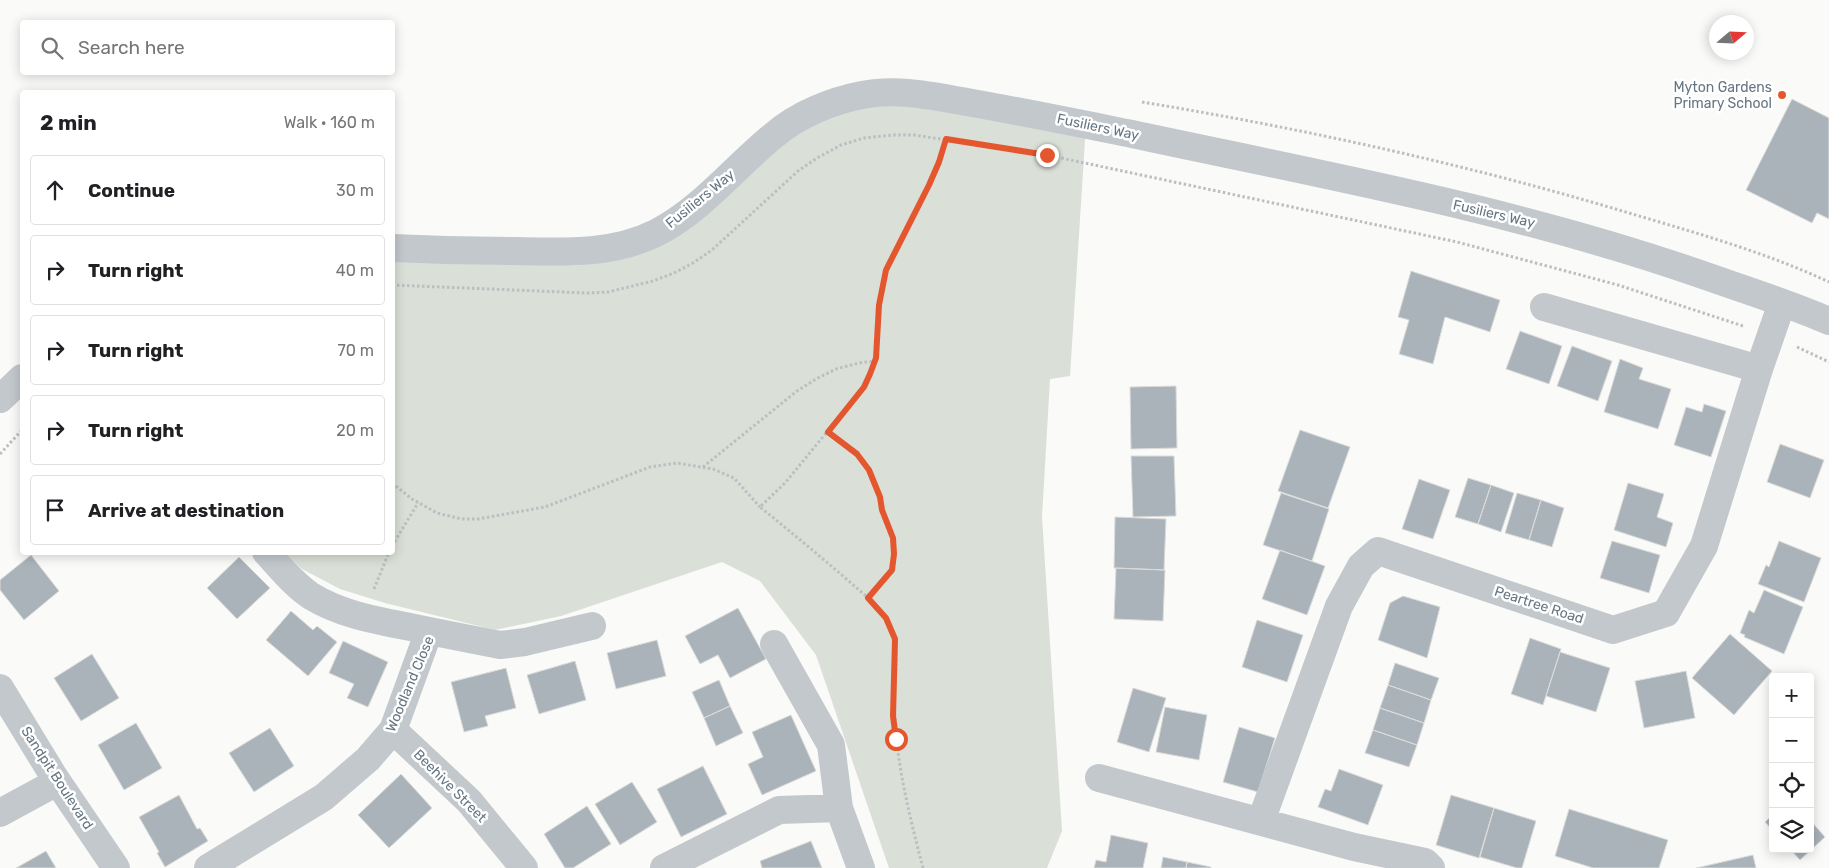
<!DOCTYPE html>
<html lang="en">
<head>
<meta charset="utf-8">
<style>
	:root { --surface:#fff; --page:#f2f2f2; --text:#202124; --muted:#757577; --line:#e0e0e0 }
	body { margin:0; font-family:Rubik,sans-serif; background:var(--page); color:var(--text) }
	.controls { position:absolute; right:15px; bottom:15px; display:grid; overflow:hidden; border-radius:5px; box-shadow:0 2px 12px #0003 }
	.controls button { width:45px; height:45px; display:grid; place-items:center; padding:0; border:0; border-bottom:1px solid var(--line); background:var(--surface); color:var(--text); font:25px sans-serif }
	.compass { position:absolute; left:1709px; top:15px; width:45px; height:45px; border-radius:50%; background:var(--surface); box-shadow:0 2px 12px #0003; rotate:71deg }
	.stop { position:absolute; width:15px; height:15px; margin:-11px; border:4px solid #e4572e; border-radius:50%; background:#fff }
	.stop.end { background:#e4572e; border-color:#fff; box-shadow:0 1px 5px #0008 }
	.list { margin:0; padding:0; list-style:none }
	h2 { display:flex; justify-content:space-between; align-items:center; height:65px; margin:0; padding:0 20px; font-size:21px }
	h2 small { font-size:16px; font-weight:400; color:var(--muted) }
	.list li { display:grid; grid-template-columns:32px 1fr auto; gap:15px; align-items:center; box-sizing:border-box; height:70px; margin:0 10px 10px; padding:0 10px; border:1px solid var(--line); border-radius:5px }
	.list b { display:block; font-size:19px; white-space:nowrap }
	.list em { font-size:16px; font-style:normal; color:var(--muted) }
	.icon { flex:none; width:28px; height:28px; fill:none; stroke:currentColor; stroke-width:2; stroke-linecap:round; stroke-linejoin:round }
	.map { position:relative; flex:none; width:1829px; height:868px; overflow:hidden }
	.search { position:absolute; background:var(--surface); box-shadow:0 2px 12px #0003; left:20px; top:20px; width:375px; height:55px; display:flex; align-items:center; gap:12px; box-sizing:border-box; padding:0 18px; border-radius:5px; color:var(--muted); font-size:19px }
	.panel { position:absolute; background:var(--surface); box-shadow:0 2px 12px #0003; left:20px; top:90px; width:375px; height:465px; border-radius:5px }
	.map>svg:first-child { display:block }
	.green { fill:#dadfd7 }
	.building { fill:#aab3b9; stroke:#dcdcda }
	.lines { fill:none; stroke-linecap:round; stroke-linejoin:round }
	.path { stroke:#bbbfc2; stroke-width:3; stroke-dasharray:2.5 2.5; stroke-linecap:butt }
	.minor { stroke:#c3c8cc; stroke-width:28 }
	.route { stroke:#e4572e; stroke-width:6 }
	.poi-dot { fill:#e4572e; stroke:#fff; stroke-width:2 }
	.labels { text-anchor:middle; dominant-baseline:central; stroke-width:5; stroke-linejoin:round; paint-order:stroke }
	.poi-label { font-size:14px; fill:#657683; stroke:#fff; text-anchor:end }
	.street-label { font-size:14px; fill:#657683; stroke:#fff }
</style>
</head>
<body>
<div class="map">
<svg width="1829" height="868" viewBox="0 0 1829 868">
	<rect width="100%" height="100%" fill="#fafaf8"/>
	<path class="green" d="M 857,96 L 1086,125 L 1070,376 L 1050,379 L 1042,517 L 1062,831 L 1047,868 L 889,868 L 816,655 L 760,581 L 722,562 L 561,616 L 495,630 L 385,603 L 340,589 L 302,569 L 285,553 L 392,552 L 393,248 L 618,246 L 721,184 Z"/>
	<path class="building" d="M 1792,99 L 1829,118 L 1829,219 L 1817,213 L 1812,223 L 1746,190 Z
		M 1411,271 L 1500,300 L 1490,332 L 1445,317 L 1433,364 L 1399,354 L 1409,320 L 1398,317 Z
		M 1520,331 L 1562,346 L 1549,384 L 1506,369 Z
		M 1572,346 L 1612,361 L 1598,401 L 1557,386 Z
		M 1620,359 L 1643,368 L 1639,379 L 1671,389 L 1658,429 L 1604,412 Z
		M 1176,386 L 1177,448 L 1131,449 L 1130,387 Z
		M 1704,404 L 1726,411 L 1711,457 L 1674,445 L 1686,407 L 1702,412 Z
		M 1300,430 L 1350,447 L 1328,508 L 1278,491 Z
		M 1780,444 L 1824,460 L 1810,498 L 1767,482 Z
		M 1131,456 L 1174,456 L 1176,516 L 1133,517 Z
		M 1468,478 L 1491,485 L 1478,524 L 1455,517 Z
		M 1419,479 L 1450,490 L 1433,539 L 1402,529 Z
		M 1628,483 L 1664,494 L 1657,517 L 1673,523 L 1666,547 L 1614,530 Z
		M 1491,485 L 1514,493 L 1501,532 L 1478,524 Z
		M 1281,493 L 1329,509 L 1312,561 L 1263,545 Z
		M 1517,493 L 1541,500 L 1529,540 L 1505,533 Z
		M 1541,500 L 1564,508 L 1552,547 L 1529,540 Z
		M 1115,517 L 1166,519 L 1164,570 L 1114,568 Z
		M 1612,541 L 1660,555 L 1649,593 L 1600,578 Z
		M 1779,541 L 1821,558 L 1804,602 L 1758,584 L 1766,565 L 1769,567 Z
		M 1280,550 L 1325,566 L 1307,615 L 1262,599 Z
		M 31,555 L 59,591 L 24,620 L 0,590 L 0,580 Z
		M 239,557 L 270,588 L 237,619 L 207,588 Z
		M 1116,568 L 1165,570 L 1163,621 L 1114,619 Z
		M 1764,590 L 1803,607 L 1784,654 L 1744,637 L 1745,635 L 1740,633 L 1749,610 L 1754,613 Z
		M 1403,596 L 1440,607 L 1427,658 L 1378,640 L 1390,603 Z
		M 738,608 L 766,659 L 730,678 L 718,655 L 700,664 L 685,636 Z
		M 291,611 L 313,630 L 317,626 L 337,642 L 308,676 L 266,640 Z
		M 1257,620 L 1303,635 L 1287,682 L 1242,667 Z
		M 1730,634 L 1772,671 L 1734,715 L 1692,678 Z
		M 1530,638 L 1561,649 L 1543,705 L 1511,694 Z
		M 657,640 L 666,676 L 616,689 L 607,653 Z
		M 343,641 L 388,662 L 368,707 L 347,698 L 354,684 L 329,673 Z
		M 1560,652 L 1610,668 L 1596,712 L 1546,696 Z
		M 92,654 L 119,698 L 81,721 L 54,678 Z
		M 575,661 L 586,700 L 539,714 L 527,675 Z
		M 1395,663 L 1439,678 L 1431,700 L 1388,685 Z
		M 506,668 L 516,708 L 485,716 L 488,726 L 464,732 L 451,682 Z
		M 1686,671 L 1695,718 L 1644,728 L 1635,681 Z
		M 719,680 L 730,706 L 704,718 L 692,692 Z
		M 1388,685 L 1431,700 L 1424,723 L 1380,708 Z
		M 1133,688 L 1166,698 L 1149,752 L 1117,742 Z
		M 730,706 L 743,733 L 716,746 L 704,718 Z
		M 1165,707 L 1207,715 L 1199,760 L 1156,752 Z
		M 1380,708 L 1424,723 L 1417,745 L 1373,730 Z
		M 791,715 L 816,771 L 762,795 L 748,764 L 763,757 L 752,732 Z
		M 136,723 L 162,768 L 124,790 L 98,745 Z
		M 1239,727 L 1275,738 L 1258,792 L 1223,782 Z
		M 270,728 L 294,766 L 254,792 L 229,753 Z
		M 1373,730 L 1417,745 L 1409,767 L 1365,753 Z
		M 703,766 L 727,814 L 681,837 L 657,789 Z
		M 1339,769 L 1383,785 L 1368,825 L 1318,807 L 1325,789 L 1331,791 Z
		M 401,774 L 432,808 L 389,848 L 358,815 Z
		M 632,782 L 657,822 L 620,845 L 595,804 Z
		M 179,795 L 197,829 L 200,828 L 208,841 L 165,867 L 157,853 L 159,852 L 139,817 Z
		M 1451,795 L 1494,808 L 1479,858 L 1436,845 Z
		M 587,806 L 611,844 L 573,868 L 565,868 L 544,834 Z
		M 1494,808 L 1536,821 L 1522,868 L 1517,868 L 1480,857 Z
		M 1569,809 L 1668,840 L 1659,868 L 1593,868 L 1555,856 Z
		M 1773,814 L 1773,831 L 1765,822 Z
		M 1810,820 L 1825,837 L 1800,860 L 1790,849 L 1810,849 Z
		M 1111,835 L 1148,843 L 1143,868 L 1094,868 L 1096,860 L 1106,862 Z
		M 811,841 L 822,868 L 762,868 L 760,861 Z
		M 46,851 L 56,868 L 16,868 Z
		M 1753,855 L 1756,868 L 1696,868 Z
		M 1163,857 L 1187,862 L 1186,868 L 1161,868 Z
		M 1187,862 L 1211,867 L 1211,868 L 1186,868 Z"/>
	<g class="lines">
		<path class="path" d="M 1142,102 C 1306,129 1469,165 1629,213 C 1696,233 1765,252 1829,282
			M 392,285 L 587,293 L 608,292 L 653,281 L 674,273 L 693,263 L 712,250 L 798,171 L 817,158 L 841,145 L 864,138 L 892,135 L 914,135 L 1047,155 L 1457,242 L 1618,285 L 1743,326
			M 1797,347 L 1829,362
			M 828,432 L 857,454 L 869,470 L 880,497 L 882,510 L 893,538 L 894,554 L 892,569 L 868,598
			M 0,454 L 22,430
			M 703,467 L 797,391 L 816,379 L 836,369 L 859,363 L 875,361
			M 392,483 L 412,499 L 437,513 L 462,519 L 478,519 L 545,507 L 650,467 L 677,463 L 713,469 L 734,478 L 760,507
			M 392,546 L 418,503
			M 374,589 L 389,552
			M 923,868 C 908,810 892,748 895,688 C 896,665 900,638 886,617 C 877,604 862,593 851,583 C 821,557 791,532 760,507 L 785,483 L 864,387 L 876,357 L 879,305 L 886,270 L 929,185 L 939,162 L 946,139"/>
		<path class="minor" d="M 392,248 C 433,250 474,251 514,251 C 562,252 612,255 656,233 C 700,211 735,167 773,136 C 797,115 831,101 862,95 C 898,88 932,96 967,102 C 1023,112 1077,123 1132,134 C 1323,175 1516,210 1700,274 C 1743,289 1788,303 1829,321
			M 1544,307 L 1759,369
			M 0,399 L 22,378
			M 266,552 C 280,567 294,585 311,596 C 347,618 389,622 429,631
			M 774,644 L 831,745 L 839,808
			M 0,688 L 53,775 L 116,868
			M 393,730 L 469,801 L 524,868
			M 1099,778 L 1354,847 L 1425,862 L 1431,868
			M 0,813 L 57,782
			M 1261,821 L 1339,606 L 1361,566 L 1378,551 L 1613,630 L 1666,613 L 1704,546 L 1759,369 L 1782,303
			M 208,868 L 324,797 L 368,759 L 393,730 L 429,631 L 500,645 L 525,642 L 592,626
			M 664,868 L 779,810 L 839,808 L 861,868"/>
	</g>
	<g class="lines">
		<path class="route" d="M 896,739 L 893,716 L 895,639 L 886,618 L 868,598 L 892,570 L 894,554 L 893,538 L 882,510 L 880,497 L 869,470 L 857,454 L 828,432 L 864,387 L 870,374 L 876,358 L 879,305 L 886,270 L 929,185 L 939,162 L 946,139 L 1047,155"/>
	</g>
	<circle class="poi-dot" cx="1782" cy="95" r="5"/>
	<g class="labels">
		<g class="poi-label">
			<text x="1772" y="87">Myton Gardens<tspan x="1772" dy="16">Primary School</tspan></text>
		</g>
		<g class="street-label">
			<text transform="translate(1098 127) rotate(12)">Fusiliers Way</text>
			<text transform="translate(700 199) rotate(-39)">Fusiliers Way</text>
			<text transform="translate(1494 214) rotate(13)">Fusiliers Way</text>
			<text transform="translate(1539 605) rotate(18)">Peartree Road</text>
			<text transform="translate(410 684) rotate(-67)">Woodland Close</text>
			<text transform="translate(57 778) rotate(57)">Sandpit Boulevard</text>
			<text transform="translate(450 786) rotate(45)">Beehive Street</text>
		</g>
	</g>
</svg>
<div class="controls">
<button>+</button>
<button>−</button>
<button><svg class="icon" aria-label="locate" viewBox="0 0 24 24"><circle cx="12" cy="12" r="6"/><path d="M12 2v4M12 18v4M2 12h4M18 12h4"/></svg></button>
<button><svg class="icon" aria-label="layers" viewBox="0 0 24 24"><path d="M12 4l9 5-9 5-9-5zM3 14l9 5 9-5"/></svg></button>
</div>
<svg class="compass" viewBox="-18 -18 36 36"><path d="M0-13l5 13h-10z" fill="#e53935"/><path d="M0 13l5-13h-10z" fill="#757577"/></svg>
<div class="stop" style="left:896px;top:739px"></div>
<div class="stop end" style="left:1047px;top:155px"></div>
<div class="search"><svg class="icon" aria-label="search" viewBox="0 0 24 24"><circle cx="10" cy="10" r="6"/><path d="M15 15l6 6"/></svg>Search here</div>
<section class="panel">
<h2>2 min<small>Walk · 160 m</small></h2>
<ul class="list">
<li><svg class="icon" aria-label="ahead" viewBox="0 0 24 24"><path d="M12 20V5M6 11l6-6 6 6"/></svg><div><b>Continue</b></div><em>30 m</em></li>
<li><svg class="icon" aria-label="right" viewBox="0 0 24 24"><path d="M7 20v-9h11M14 6l5 5-5 5"/></svg><div><b>Turn right</b></div><em>40 m</em></li>
<li><svg class="icon" aria-label="right" viewBox="0 0 24 24"><path d="M7 20v-9h11M14 6l5 5-5 5"/></svg><div><b>Turn right</b></div><em>70 m</em></li>
<li><svg class="icon" aria-label="right" viewBox="0 0 24 24"><path d="M7 20v-9h11M14 6l5 5-5 5"/></svg><div><b>Turn right</b></div><em>20 m</em></li>
<li><svg class="icon" aria-label="arrive" viewBox="0 0 24 24"><path d="M6 21V4h12l-3 4 3 4H6"/></svg><div><b>Arrive at destination</b></div></li>
</ul>
</section>
</div>
</body>
</html>
